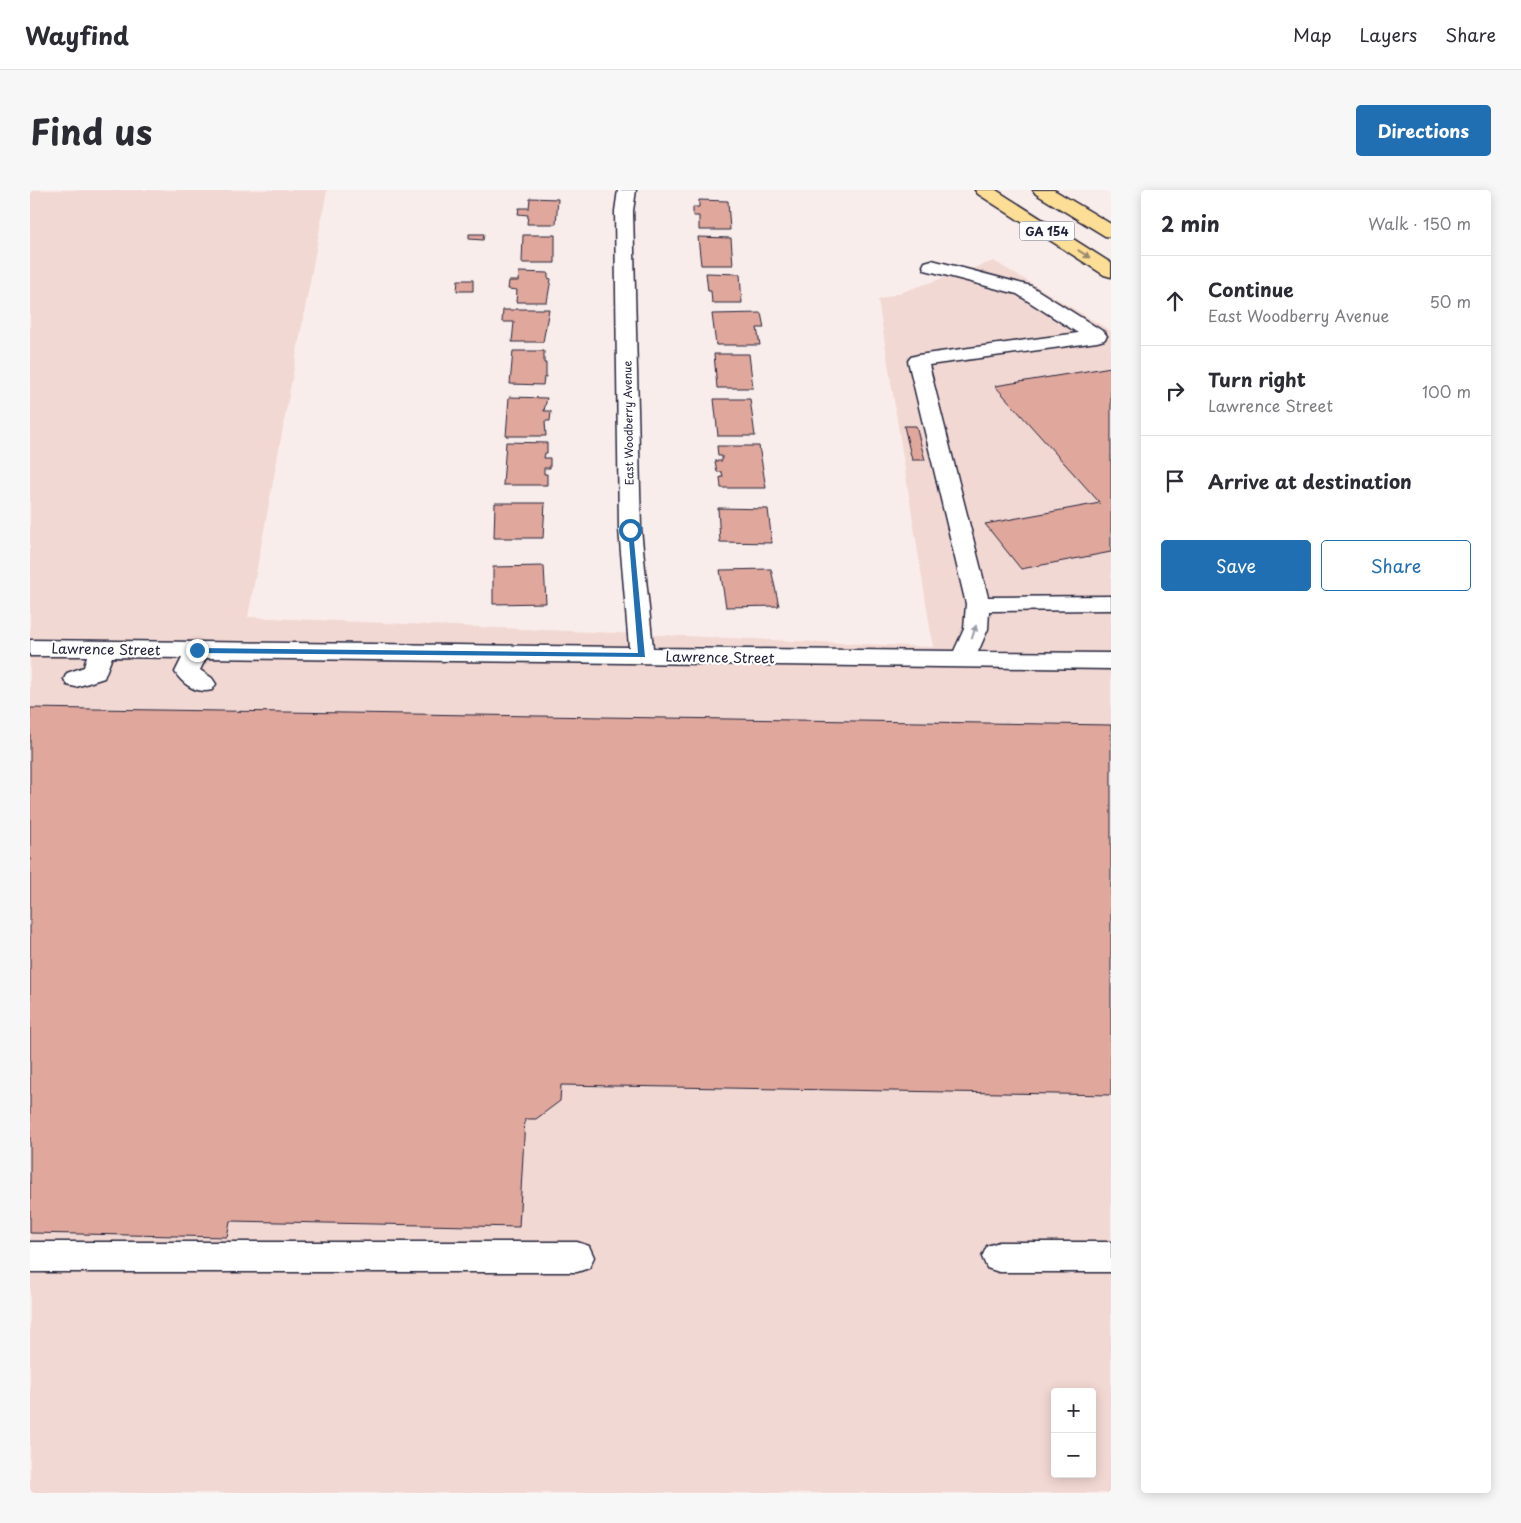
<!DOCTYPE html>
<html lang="en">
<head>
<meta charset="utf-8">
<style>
	:root { --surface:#fff; --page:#f7f7f7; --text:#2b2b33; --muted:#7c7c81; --line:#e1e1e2; --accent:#1f6fb2 }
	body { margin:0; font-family:"Playpen Sans",sans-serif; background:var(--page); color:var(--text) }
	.controls { position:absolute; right:15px; bottom:15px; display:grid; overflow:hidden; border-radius:5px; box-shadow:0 2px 12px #0003 }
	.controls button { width:45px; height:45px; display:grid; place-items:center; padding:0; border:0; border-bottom:1px solid var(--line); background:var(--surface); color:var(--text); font:25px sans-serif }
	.stop { position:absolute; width:15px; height:15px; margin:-11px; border:4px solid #1f6fb2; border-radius:50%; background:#fff }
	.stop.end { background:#1f6fb2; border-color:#fff; box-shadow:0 1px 5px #0008 }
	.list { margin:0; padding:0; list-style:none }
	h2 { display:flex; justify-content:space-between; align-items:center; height:65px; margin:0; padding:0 20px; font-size:21px }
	h2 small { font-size:16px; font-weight:400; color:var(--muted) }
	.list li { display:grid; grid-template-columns:32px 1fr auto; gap:15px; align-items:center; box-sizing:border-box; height:90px; padding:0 20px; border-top:1px solid var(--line) }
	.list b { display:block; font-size:19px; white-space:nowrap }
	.list p { margin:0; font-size:16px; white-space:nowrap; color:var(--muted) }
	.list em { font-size:16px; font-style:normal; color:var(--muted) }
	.actions { display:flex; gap:10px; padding:15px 20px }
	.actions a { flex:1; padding:11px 0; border:1px solid var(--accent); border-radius:5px; text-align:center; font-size:18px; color:var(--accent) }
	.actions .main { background:var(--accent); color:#fff }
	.icon { flex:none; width:28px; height:28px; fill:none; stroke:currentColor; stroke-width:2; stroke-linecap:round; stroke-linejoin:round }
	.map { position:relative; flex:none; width:1081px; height:1303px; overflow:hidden; border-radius:5px }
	header { display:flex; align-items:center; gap:30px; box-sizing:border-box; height:70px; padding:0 25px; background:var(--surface); border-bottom:1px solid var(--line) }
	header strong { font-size:24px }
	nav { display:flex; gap:28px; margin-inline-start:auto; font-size:18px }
	.intro { display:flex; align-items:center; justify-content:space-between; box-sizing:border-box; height:120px; padding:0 30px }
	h1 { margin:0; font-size:35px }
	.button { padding:12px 22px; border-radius:5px; background:var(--accent); color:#fff; font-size:18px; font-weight:700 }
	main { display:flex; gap:30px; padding:0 30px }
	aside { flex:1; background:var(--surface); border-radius:5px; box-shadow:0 2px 12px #0003 }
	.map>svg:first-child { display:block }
	.built { fill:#f2d8d3; fill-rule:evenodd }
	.building { fill:#e0a79c; stroke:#22223b }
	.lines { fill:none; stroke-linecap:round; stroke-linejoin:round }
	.minor-casing { stroke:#22223b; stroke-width:3 }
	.highway-casing { stroke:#22223b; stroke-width:3 }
	.minor { fill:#fff; fill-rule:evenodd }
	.highway { fill:#fdde96; fill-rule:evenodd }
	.oneway { fill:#9a896d }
	.oneway2 { fill:#9c9ca7 }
	.route { fill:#1f6fb2 }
	.labels { text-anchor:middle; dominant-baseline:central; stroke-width:4.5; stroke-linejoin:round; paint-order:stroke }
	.far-street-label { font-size:11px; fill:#22223b; stroke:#fff }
	.shield { fill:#fff; stroke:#646476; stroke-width:1 }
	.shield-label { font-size:12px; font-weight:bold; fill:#22223b }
	.street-label { font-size:14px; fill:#22223b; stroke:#fff }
</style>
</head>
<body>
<header>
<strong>Wayfind</strong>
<nav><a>Map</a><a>Layers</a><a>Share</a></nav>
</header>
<div class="intro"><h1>Find us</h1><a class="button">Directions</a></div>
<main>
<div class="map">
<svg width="1081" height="1303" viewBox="0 0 1081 1303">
	<rect width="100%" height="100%" fill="#f9edeb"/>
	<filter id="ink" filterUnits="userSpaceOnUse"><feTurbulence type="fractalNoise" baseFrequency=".02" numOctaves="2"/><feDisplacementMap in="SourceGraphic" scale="10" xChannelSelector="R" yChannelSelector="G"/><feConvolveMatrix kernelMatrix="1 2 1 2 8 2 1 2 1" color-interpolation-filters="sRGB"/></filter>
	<g filter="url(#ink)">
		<path class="built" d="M 0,0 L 297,0 L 218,427 L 903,457 L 848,110 L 964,71 L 1081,141 L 1081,1303 L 0,1303 ZM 1025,1202 L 1062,1202 L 1062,1284 L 1025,1284 Z"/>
		<path class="building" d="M 500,8 L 528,9 L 526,34 L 497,34 L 498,25 L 488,24 L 489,18 L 499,18 Z
			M 669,10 L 698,11 L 700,40 L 669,40 L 669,26 L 663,26 L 663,17 L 669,17 Z
			M 439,44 L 454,44 L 453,50 L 439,49 Z
			M 493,45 L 525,45 L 525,73 L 492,73 Z
			M 668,47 L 701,48 L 703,75 L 671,75 Z
			M 489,82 L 518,83 L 518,88 L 521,89 L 517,112 L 486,112 L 487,100 L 478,99 L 479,91 L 488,91 Z
			M 676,83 L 710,84 L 712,113 L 682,113 L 681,101 L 678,101 Z
			M 428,90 L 443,90 L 443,101 L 427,101 Z
			M 485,119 L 519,119 L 513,152 L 482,152 L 484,132 L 472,132 L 473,120 L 484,120 Z
			M 731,123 L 734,138 L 727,138 L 730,155 L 686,155 L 682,124 Z
			M 483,161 L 514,161 L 514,173 L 516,173 L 516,187 L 514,187 L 513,195 L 480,194 Z
			M 684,164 L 719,164 L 723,198 L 687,198 Z
			M 1081,177 L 1081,362 L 991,379 L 955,334 L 1070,313 L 965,196 Z
			M 479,207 L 517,208 L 514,221 L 521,221 L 520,231 L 515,231 L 516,246 L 476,246 Z
			M 684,209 L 720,209 L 725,246 L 688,246 Z
			M 874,236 L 886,236 L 895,270 L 882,270 Z
			M 476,252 L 517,253 L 517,263 L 515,263 L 514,268 L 520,268 L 520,278 L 514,278 L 514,284 L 517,284 L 517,295 L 473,295 Z
			M 687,256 L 729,256 L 736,298 L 691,298 L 690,287 L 693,287 L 692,282 L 687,282 L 685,271 L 692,271 L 692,266 L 688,266 Z
			M 465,313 L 515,313 L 513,348 L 464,348 Z
			M 688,318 L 738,319 L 742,353 L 690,352 Z
			M 514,376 L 516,413 L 463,414 L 463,377 Z
			M 741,379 L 749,416 L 696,417 L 690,380 Z
			M 0,518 L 1081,535 L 1081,905 L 531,895 L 530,911 L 506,929 L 495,929 L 489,1037 L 200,1031 L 197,1047 L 0,1043 Z"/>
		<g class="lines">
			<g class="minor-casing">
				<path id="minor" d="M 588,0 L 606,0 L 603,21 L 611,339 L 623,458 L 924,461 L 934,439 L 936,414 L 878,171 L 881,167 L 888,165 L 1048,143 L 987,104 L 895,80 L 893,76 L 895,72 L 902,70 L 1001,96 L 1074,142 L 1077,146 L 1074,150 L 1067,152 L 899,175 L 958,407 L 1081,406 L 1081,420 L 959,421 L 958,439 L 948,462 L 1081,463 L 1081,479 L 176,468 L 170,480 L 182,488 L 186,494 L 182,500 C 167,504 153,495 145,482 L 152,468 L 82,467 L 74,488 L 46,497 L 37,495 L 34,489 L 37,483 L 54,477 L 57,466 L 0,466 L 0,450 L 599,457 L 589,339 L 585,21 Z
					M 0,1052 L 547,1052 L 559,1056 L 564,1067 L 559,1078 L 547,1082 L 0,1082 Z
					M 969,1052 L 1081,1052 L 1081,1082 L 969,1082 L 957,1078 L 952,1067 L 957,1056 Z"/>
			</g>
			<g class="highway-casing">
				<path id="highway" d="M 945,0 L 966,0 L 1081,73 L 1081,87 L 1074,85 L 948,4 Z
					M 1003,0 L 1024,0 L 1081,34 L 1081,47 L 1075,46 L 1006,4 Z"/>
			</g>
			<use href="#minor" class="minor"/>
			<use href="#highway" class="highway"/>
		</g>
		<defs><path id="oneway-solid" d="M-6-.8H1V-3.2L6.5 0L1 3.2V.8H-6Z" transform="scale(1.25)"/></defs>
		<use class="oneway" href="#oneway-solid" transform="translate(1054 64) rotate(33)"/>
		<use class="oneway2" href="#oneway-solid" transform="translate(944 442) rotate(-72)"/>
	</g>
	<path class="route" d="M 598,338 L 603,340 L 615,467 L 167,463 L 163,460 L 167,458 L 608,463 Z"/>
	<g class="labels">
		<g class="far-street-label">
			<text transform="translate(598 233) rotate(-91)">East Woodberry Avenue</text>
		</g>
		<rect class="shield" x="989.5" y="31.5" width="55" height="19" rx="4"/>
		<g class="shield-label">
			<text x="1017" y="41">GA 154</text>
		</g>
		<g class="street-label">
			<text transform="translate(76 459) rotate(1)">Lawrence Street</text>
			<text transform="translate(690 467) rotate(1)">Lawrence Street</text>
		</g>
	</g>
</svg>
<div class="controls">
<button>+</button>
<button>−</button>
</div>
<div class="stop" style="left:600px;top:340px"></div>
<div class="stop end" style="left:167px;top:460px"></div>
</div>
<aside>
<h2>2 min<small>Walk · 150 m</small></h2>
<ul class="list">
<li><svg class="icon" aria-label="ahead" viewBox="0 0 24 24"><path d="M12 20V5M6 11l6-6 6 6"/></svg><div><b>Continue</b><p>East Woodberry Avenue</p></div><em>50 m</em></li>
<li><svg class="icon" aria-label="right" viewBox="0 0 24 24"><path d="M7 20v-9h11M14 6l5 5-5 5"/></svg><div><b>Turn right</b><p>Lawrence Street</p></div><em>100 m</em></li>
<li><svg class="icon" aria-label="arrive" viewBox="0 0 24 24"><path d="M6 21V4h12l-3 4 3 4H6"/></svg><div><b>Arrive at destination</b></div></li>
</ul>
<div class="actions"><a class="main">Save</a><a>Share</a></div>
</aside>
</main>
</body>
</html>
